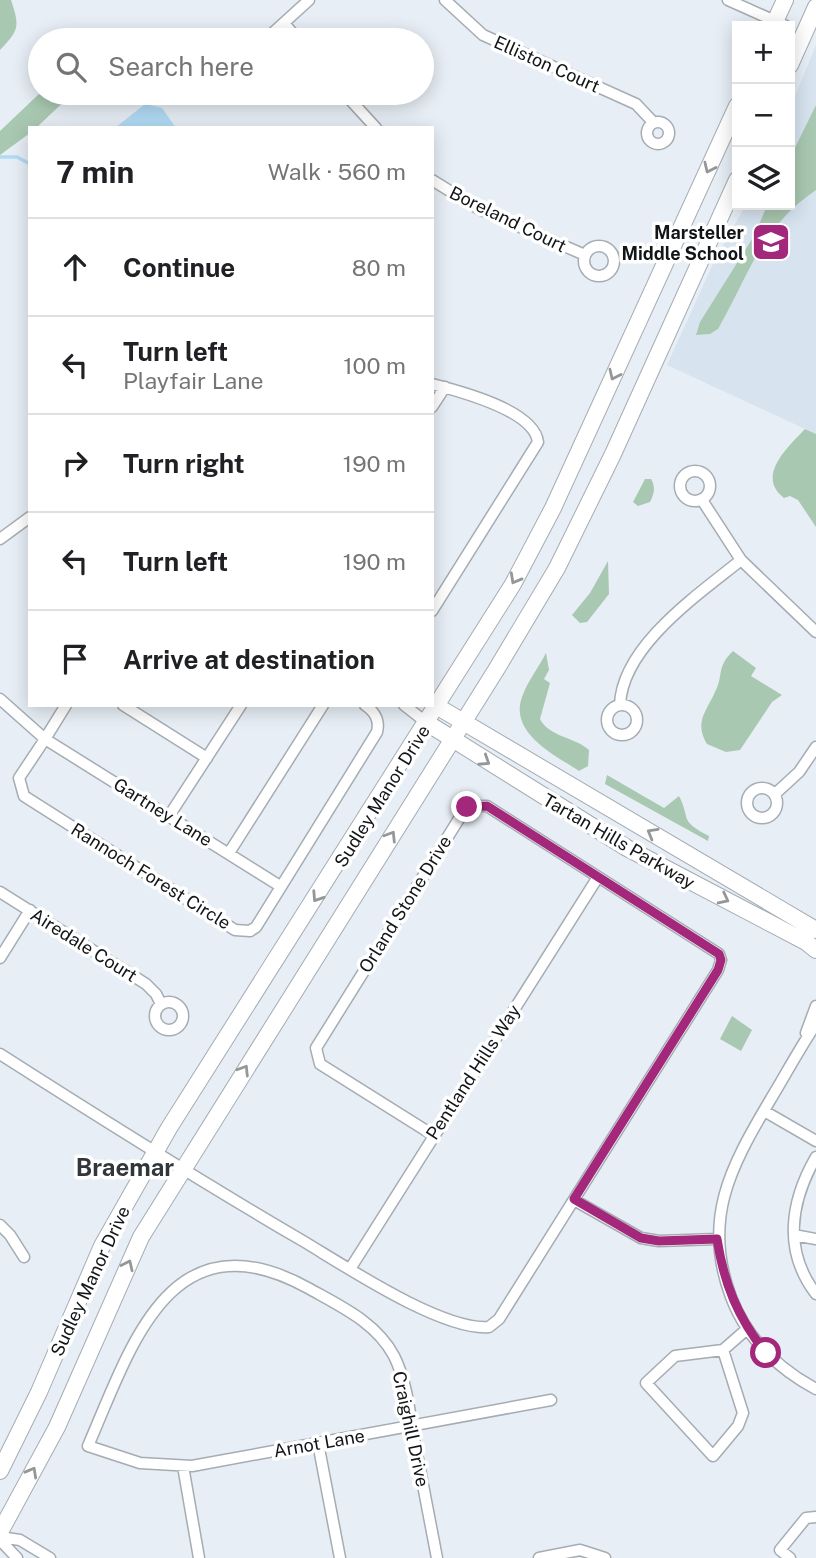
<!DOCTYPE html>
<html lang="en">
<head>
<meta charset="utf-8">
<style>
	:root { --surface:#fff; --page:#f2f2f2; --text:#202124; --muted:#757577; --line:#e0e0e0 }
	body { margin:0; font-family:"Public Sans",sans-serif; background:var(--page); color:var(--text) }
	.controls { position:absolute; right:21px; top:21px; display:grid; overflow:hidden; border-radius:0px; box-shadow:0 4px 18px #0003 }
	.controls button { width:63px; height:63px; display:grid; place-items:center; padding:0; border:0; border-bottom:2px solid var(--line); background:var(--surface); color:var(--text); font:35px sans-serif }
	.stop { position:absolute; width:21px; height:21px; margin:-16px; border:5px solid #a3277b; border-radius:50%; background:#fff }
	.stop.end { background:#a3277b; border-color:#fff; box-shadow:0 2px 7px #0008 }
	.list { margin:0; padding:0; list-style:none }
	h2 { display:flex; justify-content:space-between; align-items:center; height:91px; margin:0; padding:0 28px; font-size:30px }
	h2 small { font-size:23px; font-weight:400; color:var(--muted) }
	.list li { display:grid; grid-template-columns:46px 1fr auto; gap:21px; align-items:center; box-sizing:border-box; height:98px; padding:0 28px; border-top:2px solid var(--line) }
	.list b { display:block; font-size:26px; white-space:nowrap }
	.list p { margin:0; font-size:23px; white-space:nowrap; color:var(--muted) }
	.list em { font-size:23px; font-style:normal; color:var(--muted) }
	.icon { flex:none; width:38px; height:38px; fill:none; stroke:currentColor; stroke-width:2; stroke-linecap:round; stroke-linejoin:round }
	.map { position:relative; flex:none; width:816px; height:1558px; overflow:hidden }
	.search { position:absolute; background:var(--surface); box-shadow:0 4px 18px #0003; left:28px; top:28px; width:406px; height:77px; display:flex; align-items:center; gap:18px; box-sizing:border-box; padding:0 24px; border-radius:38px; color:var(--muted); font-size:26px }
	.panel { position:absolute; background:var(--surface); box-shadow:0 4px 18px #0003; left:28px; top:126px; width:406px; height:581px; border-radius:0px }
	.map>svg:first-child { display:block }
	.built { fill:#d7e4f0 }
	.green { fill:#a9c8b1 }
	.water { fill:#b2dbf5 }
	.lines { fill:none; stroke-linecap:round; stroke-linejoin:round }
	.stream { stroke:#b2dbf5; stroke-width:3.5 }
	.street-casing { stroke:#a5acb2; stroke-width:13 }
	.secondary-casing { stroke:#a5acb2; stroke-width:18 }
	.street { stroke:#fff; stroke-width:10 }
	.secondary { stroke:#fff; stroke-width:16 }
	.oneway { stroke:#949697 }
	.route { stroke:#a3277b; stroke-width:9 }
	.labels { text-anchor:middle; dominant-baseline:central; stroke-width:7; stroke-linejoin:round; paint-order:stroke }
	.street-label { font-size:18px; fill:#121517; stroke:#fff }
	.poi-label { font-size:18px; font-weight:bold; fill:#121517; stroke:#fff; text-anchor:end }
	.district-label { font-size:24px; font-weight:bold; fill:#31363b; stroke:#fff }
</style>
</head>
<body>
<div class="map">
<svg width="816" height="1558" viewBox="0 0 816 1558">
	<rect width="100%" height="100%" fill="#e7eef5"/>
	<path class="built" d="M 816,45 L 816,434 L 667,365 L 717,255 L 746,205 L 790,205 L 790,108 Z"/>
	<path class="green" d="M 0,0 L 11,0 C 20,27 19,30 0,50 Z
		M 40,93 L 73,93 L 36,128 L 30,128 L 30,133 L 0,155 L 0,131 Z
		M 816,105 L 816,190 C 761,227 749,275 718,329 L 710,334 L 696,335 L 700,322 L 754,236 L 766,208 L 770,205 L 790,205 L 790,158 Z
		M 805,429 L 816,434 L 816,527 L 798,500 L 790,496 L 784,498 C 755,476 789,446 805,429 Z
		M 645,479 L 651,479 C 656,487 654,494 650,502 L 638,506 L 633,502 Z
		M 608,561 L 609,594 L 587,622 L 580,623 L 572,615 L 590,593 Z
		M 733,651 L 756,668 L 751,676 L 782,695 L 772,702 L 740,750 L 726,752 L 707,744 C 694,722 706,712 715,692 C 724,675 716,667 733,651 Z
		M 546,653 L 549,670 L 544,679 L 550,683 L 540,719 C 549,737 575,737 589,750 L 588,766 L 579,771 C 555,755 509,733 522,697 C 527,682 539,667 546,653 Z
		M 607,775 L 664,808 L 679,796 C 691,819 678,820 709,836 L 708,841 L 605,784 Z
		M 732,1016 L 752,1030 L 741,1051 L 720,1039 Z"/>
	<path class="water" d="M 145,104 L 162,108 L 176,128 L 115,128 Z"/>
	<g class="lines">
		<path class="stream" d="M 0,157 L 17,157 L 30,164"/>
		<g class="street-casing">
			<path id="street" d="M 445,0 L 483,35 L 636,104 L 653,122
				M 728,0 L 786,26
				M 284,23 L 298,40
				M 265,40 L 309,0
				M 230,93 L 243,98 L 253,93
				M 344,93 L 376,128
				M647 133a11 11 0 1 1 22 0a11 11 0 1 1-22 0Z
				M 432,180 L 479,209 L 585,255
				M584 261a15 15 0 1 1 30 0a15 15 0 1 1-30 0Z
				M 432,384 C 459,391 534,410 538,442 L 432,611
				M 432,407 L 445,387
				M680 486a15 15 0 1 1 30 0a15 15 0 1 1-30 0Z
				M 702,500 L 741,560 L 816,632
				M 0,539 L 30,517
				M 0,699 L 45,739 L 66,705
				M607 720a15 15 0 1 1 30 0a15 15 0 1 1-30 0Z
				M 123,705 L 207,758
				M 404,705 L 427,723
				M 620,705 C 622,646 699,594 741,560
				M747 803a15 15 0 1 1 30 0a15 15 0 1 1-30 0Z
				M 775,794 L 799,772 L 816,747
				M 169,816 L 241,705
				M 229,853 L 323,705
				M 280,886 L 45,739 L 19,778 L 24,796 L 235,930 L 250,931 L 256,927 L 377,732 C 380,720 375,712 365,705
				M 0,892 L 146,984 L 156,994 L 161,1004
				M 0,958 L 30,910
				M155 1016a14 14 0 1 1 28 0a14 14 0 1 1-28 0Z
				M 816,1024 C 799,1049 785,1076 769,1102 C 730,1168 702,1220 731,1297 C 747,1339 777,1368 816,1389
				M 806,1033 L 816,1006
				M 0,1054 C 100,1118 200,1181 303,1241 C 345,1266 442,1331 489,1327 L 499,1319 L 718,970 L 721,960 L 719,954 L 487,806 L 467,806 L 316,1048 L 320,1064 L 433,1135
				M 764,1111 L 816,1141
				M 816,1157 C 790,1202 783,1251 816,1294
				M 574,1200 L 641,1238 L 659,1241 L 717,1239
				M 0,1225 L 10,1235 L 24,1257
				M 794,1235 L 816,1239
				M 350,1269 L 598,877
				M 723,1350 L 743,1413 L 738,1426 L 713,1456 L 646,1383 L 675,1356 L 723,1350 L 747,1329
				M 318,1443 L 340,1558
				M 183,1466 L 199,1558
				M 0,1537 L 20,1540 L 50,1558
				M 0,1540 L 17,1558
				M 437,1558 C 429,1516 421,1475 413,1433 C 409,1407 406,1380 394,1356 C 376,1322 340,1306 308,1288 C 170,1212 131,1347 88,1446 L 140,1463 L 192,1466 L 551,1400
				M 539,1558 L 580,1550 L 605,1558
				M 790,1558 L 780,1550 L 806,1518 L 816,1517"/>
		</g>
		<g class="secondary-casing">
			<path id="secondary" d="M 773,26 L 785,0
				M 790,65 L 816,7
				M 438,707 L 816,930
				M 427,723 L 627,848 L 806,942 L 816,950
				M 0,1471 L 39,1392 L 102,1246 L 169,1128 L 513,584 L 553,508 L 737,106
				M 0,1532 L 57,1427 L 141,1237 L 496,670 L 557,568 L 613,454 L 737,180"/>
		</g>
		<use href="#street" class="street"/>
		<use href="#secondary" class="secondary"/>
	</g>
	<defs><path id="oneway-chevron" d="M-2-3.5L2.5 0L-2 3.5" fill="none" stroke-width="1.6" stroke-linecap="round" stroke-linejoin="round" transform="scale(1.75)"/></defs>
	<g class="oneway">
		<use href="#oneway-chevron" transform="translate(709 168) rotate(115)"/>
		<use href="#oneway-chevron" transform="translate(614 375) rotate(115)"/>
		<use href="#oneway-chevron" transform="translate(515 579) rotate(119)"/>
		<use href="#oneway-chevron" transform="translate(485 761) rotate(33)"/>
		<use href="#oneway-chevron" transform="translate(652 833) rotate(-150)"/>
		<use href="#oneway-chevron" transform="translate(391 836) rotate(-58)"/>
		<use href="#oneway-chevron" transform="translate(317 897) rotate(123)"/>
		<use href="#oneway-chevron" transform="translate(724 899) rotate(27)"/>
		<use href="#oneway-chevron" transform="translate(244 1070) rotate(-58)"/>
		<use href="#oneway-chevron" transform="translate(128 1265) rotate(-65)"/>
		<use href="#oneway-chevron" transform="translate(32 1472) rotate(-61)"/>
	</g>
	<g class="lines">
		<path class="route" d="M 467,807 L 487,806 L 719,954 L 721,960 L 718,970 L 574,1199 L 641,1238 L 659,1241 L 717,1239 C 724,1284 738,1318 766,1353"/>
	</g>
	<defs>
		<g id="school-square" transform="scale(2.0125)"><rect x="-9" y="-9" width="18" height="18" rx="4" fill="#a3277b" stroke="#fff"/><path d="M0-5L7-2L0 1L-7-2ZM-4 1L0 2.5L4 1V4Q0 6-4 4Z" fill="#fff"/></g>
	</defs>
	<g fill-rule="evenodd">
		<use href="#school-square" x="771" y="242"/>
	</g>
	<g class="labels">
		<g class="street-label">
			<text transform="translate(547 64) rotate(24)">Elliston Court</text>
			<text transform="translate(508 219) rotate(26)">Boreland Court</text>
			<text transform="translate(382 796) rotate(-58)">Sudley Manor Drive</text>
			<text transform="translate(163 812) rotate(32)">Gartney Lane</text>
			<text transform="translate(619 841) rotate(30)">Tartan Hills Parkway</text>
			<text transform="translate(151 876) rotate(32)">Rannoch Forest Circle</text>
			<text transform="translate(405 904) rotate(-58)">Orland Stone Drive</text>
			<text transform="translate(84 945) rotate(32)">Airedale Court</text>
			<text transform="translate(473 1072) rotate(-57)">Pentland Hills Way</text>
			<text transform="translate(90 1281) rotate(-65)">Sudley Manor Drive</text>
			<text transform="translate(411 1429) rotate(78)">Craighill Drive</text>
			<text transform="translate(319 1443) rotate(-10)">Arnot Lane</text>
		</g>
		<g class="poi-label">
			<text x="744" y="232">Marsteller<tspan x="744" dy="21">Middle School</tspan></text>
		</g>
		<g class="district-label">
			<text x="125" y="1167">Braemar</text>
		</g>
	</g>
</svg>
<div class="controls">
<button>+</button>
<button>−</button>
<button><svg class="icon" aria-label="layers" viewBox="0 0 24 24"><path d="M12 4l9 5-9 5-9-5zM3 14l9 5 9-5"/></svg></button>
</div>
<div class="stop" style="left:766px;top:1353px"></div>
<div class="stop end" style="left:467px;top:807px"></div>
<div class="search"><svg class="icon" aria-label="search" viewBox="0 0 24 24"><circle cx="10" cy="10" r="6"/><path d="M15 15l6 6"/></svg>Search here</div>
<section class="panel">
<h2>7 min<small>Walk · 560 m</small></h2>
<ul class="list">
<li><svg class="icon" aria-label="ahead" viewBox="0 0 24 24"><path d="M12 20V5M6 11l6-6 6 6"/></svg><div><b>Continue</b></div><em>80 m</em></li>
<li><svg class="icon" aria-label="left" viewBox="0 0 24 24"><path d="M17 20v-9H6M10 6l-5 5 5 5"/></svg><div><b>Turn left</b><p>Playfair Lane</p></div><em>100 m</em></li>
<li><svg class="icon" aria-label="right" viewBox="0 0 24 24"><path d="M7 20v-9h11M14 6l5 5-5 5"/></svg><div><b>Turn right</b></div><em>190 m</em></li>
<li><svg class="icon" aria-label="left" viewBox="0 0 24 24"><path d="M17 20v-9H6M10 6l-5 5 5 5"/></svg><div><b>Turn left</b></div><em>190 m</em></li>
<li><svg class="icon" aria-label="arrive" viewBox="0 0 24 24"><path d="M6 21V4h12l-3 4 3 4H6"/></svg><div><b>Arrive at destination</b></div></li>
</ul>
</section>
</div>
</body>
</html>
